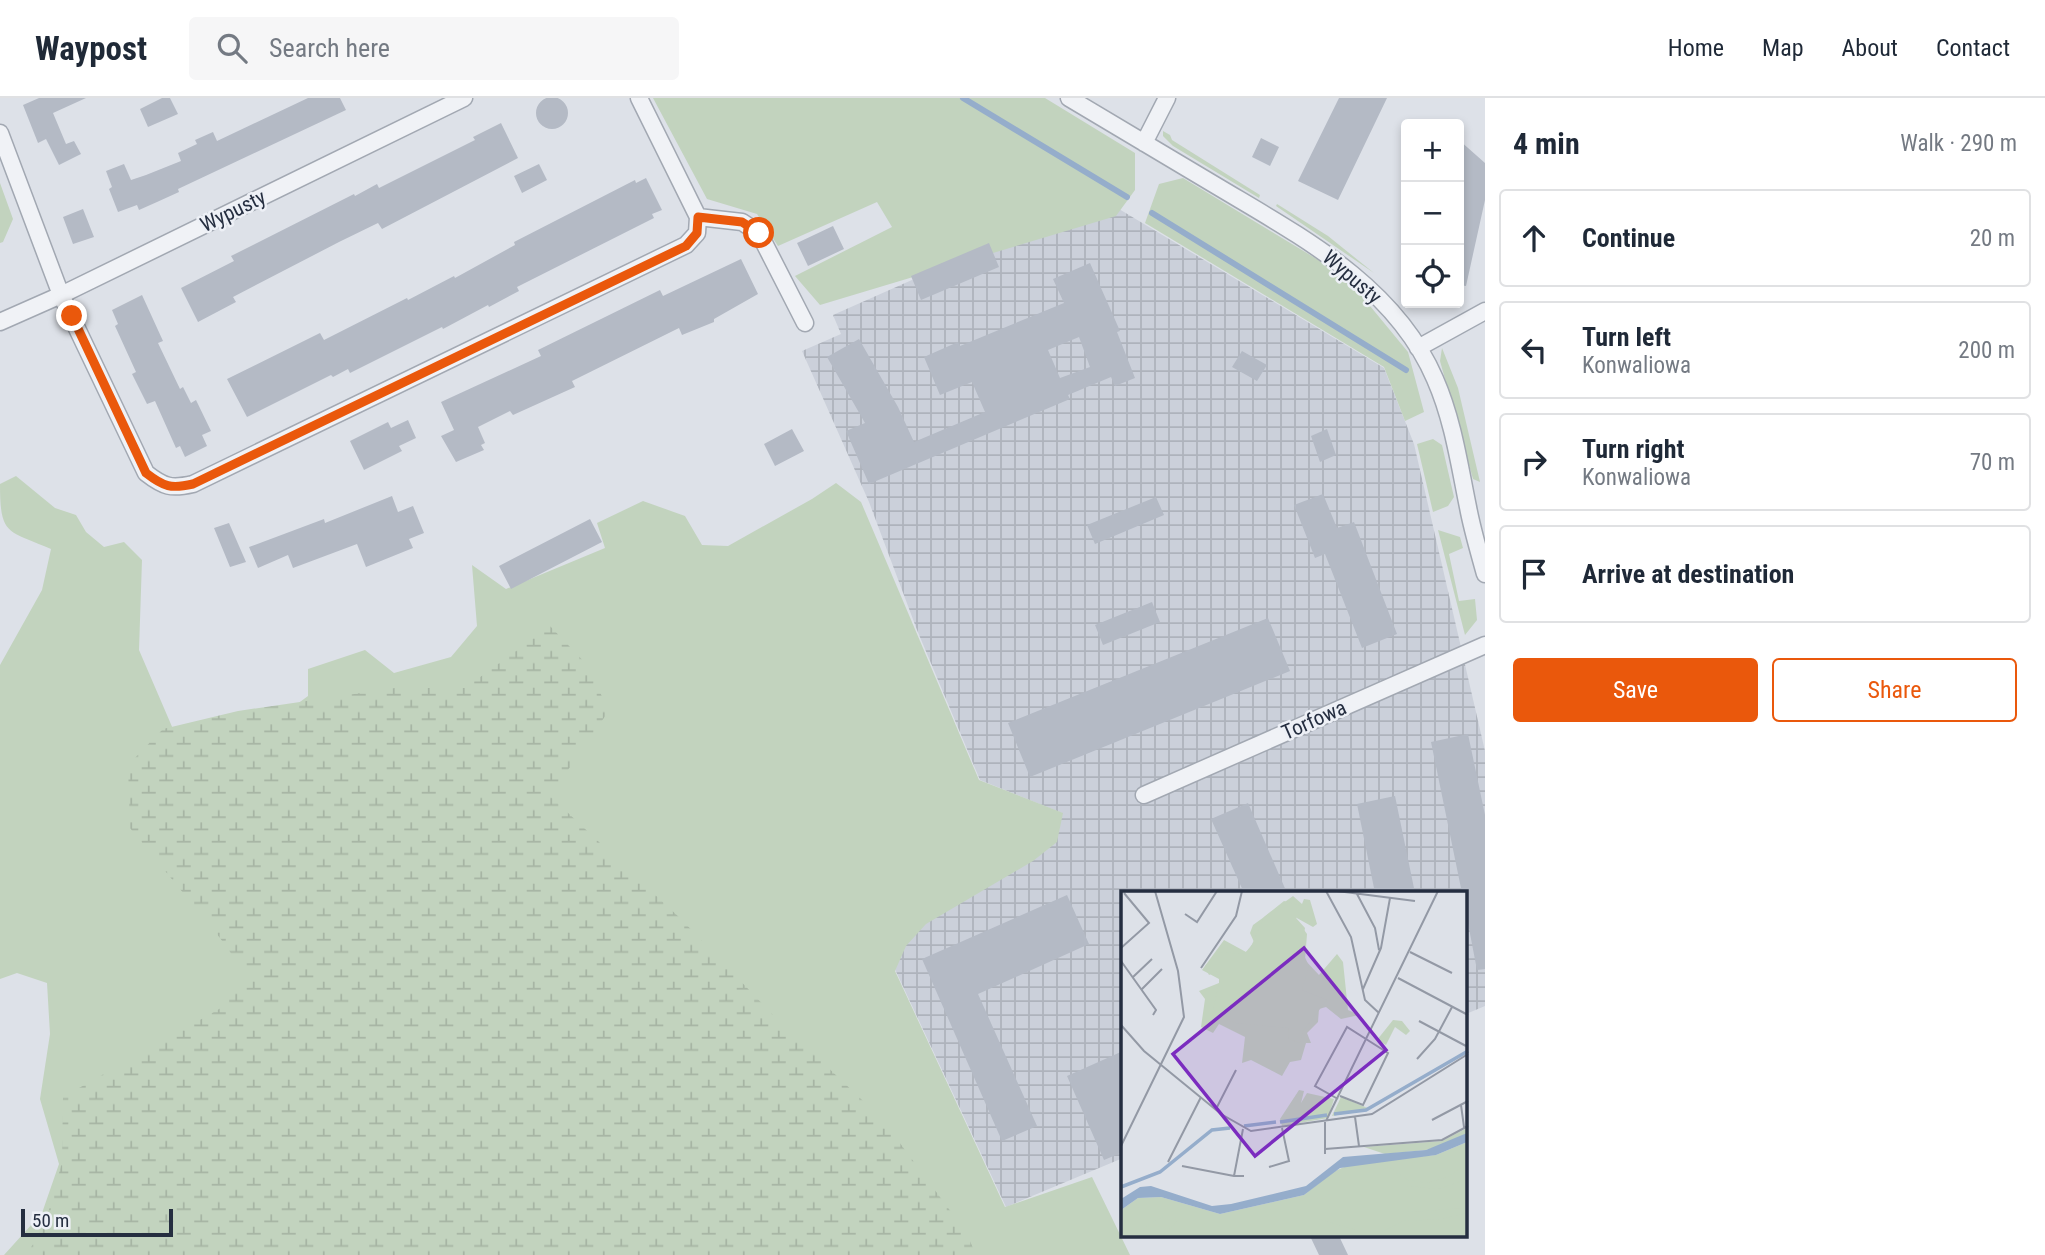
<!DOCTYPE html>
<html lang="en">
<head>
<meta charset="utf-8">
<style>
	:root { --surface:#fff; --page:#f6f6f7; --text:#1f2937; --muted:#747a83; --line:#e0e1e3; --accent:#ea580c }
	body { margin:0; font-family:"Roboto Condensed",sans-serif; background:var(--page); color:var(--text) }
	.controls { position:absolute; right:21px; top:21px; display:grid; overflow:hidden; border-radius:7px; box-shadow:0 4px 10px #0003 }
	.controls button { width:63px; height:63px; display:grid; place-items:center; padding:0; border:0; border-bottom:2px solid var(--line); background:var(--surface); color:var(--text); font:35px sans-serif }
	.scale { position:absolute; left:21px; bottom:18px; width:152px; box-sizing:border-box; padding-left:7px; border:4px solid #252e40; border-top:0; font-size:19px; line-height:24px; white-space:nowrap; color:#252e40; -webkit-text-stroke:5px #edf0f6; paint-order:stroke }
	.stop { position:absolute; width:21px; height:21px; margin:-16px; border:5px solid #ea580c; border-radius:50%; background:#fff }
	.stop.end { background:#ea580c; border-color:#fff; box-shadow:0 2px 7px #0008 }
	.list { margin:0; padding:0; list-style:none }
	h2 { display:flex; justify-content:space-between; align-items:center; height:91px; margin:0; padding:0 28px; font-size:30px }
	h2 small { font-size:23px; font-weight:400; color:var(--muted) }
	.list li { display:grid; grid-template-columns:46px 1fr auto; gap:21px; align-items:center; box-sizing:border-box; height:98px; margin:0 14px 14px; padding:0 14px; border:2px solid var(--line); border-radius:7px }
	.list b { display:block; font-size:26px; white-space:nowrap }
	.list p { margin:0; font-size:23px; white-space:nowrap; color:var(--muted) }
	.list em { font-size:23px; font-style:normal; color:var(--muted) }
	.actions { display:flex; gap:14px; padding:21px 28px }
	.actions a { flex:1; padding:16px 0; border:2px solid var(--accent); border-radius:7px; text-align:center; font-size:24px; color:var(--accent) }
	.actions .main { background:var(--accent); color:#fff }
	.icon { flex:none; width:38px; height:38px; fill:none; stroke:currentColor; stroke-width:2; stroke-linecap:round; stroke-linejoin:round }
	.map { position:relative; flex:none; width:1485px; height:1157px; overflow:hidden }
	header { display:flex; align-items:center; gap:42px; box-sizing:border-box; height:98px; padding:0 35px; background:var(--surface); border-bottom:2px solid var(--line) }
	header strong { font-size:33px }
	nav { display:flex; gap:38px; margin-inline-start:auto; font-size:24px }
	.search { width:490px; height:63px; background:var(--page); display:flex; align-items:center; gap:18px; box-sizing:border-box; padding:0 24px; border-radius:7px; color:var(--muted); font-size:26px }
	main { display:flex }
	aside { flex:1; background:var(--surface) }
	.map>svg:first-child { display:block }
	.industrial { fill:url(#industrial-grid) }
	.grass { fill:#c2d3be }
	.wetland { fill:url(#wetland-marsh) }
	.lines { fill:none; stroke-linecap:round; stroke-linejoin:round }
	.stream { stroke:#95adcb; stroke-width:6 }
	.building { fill:#b4bac5; fill-rule:evenodd }
	.street-casing { stroke:#a2a8b2; stroke-width:19 }
	.street { stroke:#f0f2f6; stroke-width:16 }
	.route { stroke:#ea580c; stroke-width:9 }
	.labels { text-anchor:middle; dominant-baseline:central; stroke-width:5; stroke-linejoin:round; paint-order:stroke }
	.street-label { font-size:21px; fill:#252e40; stroke:#edf0f6 }
	.inset-river { fill:none; stroke:#95adcb; stroke-width:3.5 }
	.inset-road { fill:none; stroke:#9399a5; stroke-width:2 }
	.view { fill:#7b2cbf; fill-opacity:0.15; stroke:#7b2cbf; stroke-width:3.5 }
	.inset-edge { fill:none; stroke:#252e40; stroke-width:3.5 }
</style>
</head>
<body>
<header>
<strong>Waypost</strong>
<div class="search"><svg class="icon" aria-label="search" viewBox="0 0 24 24"><circle cx="10" cy="10" r="6"/><path d="M15 15l6 6"/></svg>Search here</div>
<nav><a>Home</a><a>Map</a><a>About</a><a>Contact</a></nav>
</header>
<main>
<div class="map">
<svg width="1485" height="1157" viewBox="0 0 1485 1157">
	<defs>
		<pattern id="industrial-grid" width="8" height="8" patternUnits="userSpaceOnUse" patternTransform="scale(1.75)"><rect width="8" height="8" fill="#cbd0da"/><path d="M0 4h8M4 0v8" fill="none" stroke="#aeb3bc"/></pattern>
		<pattern id="wetland-marsh" width="20" height="14" patternUnits="userSpaceOnUse" patternTransform="scale(1.75)"><rect width="20" height="14" fill="#c2d3be"/><path d="M1 5h8M5 5V1M11 12h8M15 12V8" fill="none" stroke="#a7b5a4"/></pattern>
	</defs>
	<rect width="100%" height="100%" fill="#dde1e8"/>
	<path class="industrial" d="M 1099,99 L 1384,270 L 1414,346 L 1485,653 L 1485,908 L 1466,916 L 1466,795 L 1123,795 L 1123,1060 L 1006,1109 L 864,805 L 1062,715 L 980,682 L 917,532 L 869,404 L 802,253 L 841,236 L 833,217 Z"/>
	<path class="grass" d="M 653,0 L 1045,0 L 1135,55 L 1135,92 L 1116,118 L 820,207 L 795,178 L 892,129 L 877,104 L 778,148 L 757,116 L 707,101 Z
		M 1163,33 L 1170,37 L 1172,42 L 1260,97 L 1259,100 L 1173,48 L 1163,38 Z
		M 1183,80 L 1325,166 L 1356,191 L 1408,254 L 1424,314 L 1405,323 L 1384,269 L 1145,125 L 1159,86 Z
		M 0,85 L 13,121 L 3,144 L 0,145 Z
		M 1277,106 L 1328,138 L 1374,175 L 1276,108 Z
		M 1442,250 L 1458,290 L 1480,384 L 1473,381 L 1440,263 Z
		M 1433,341 L 1442,347 L 1454,399 L 1448,408 L 1433,414 L 1417,346 Z
		M 16,378 L 55,410 L 76,417 L 86,434 L 104,449 L 124,444 L 142,462 L 139,552 L 173,631 L 235,652 L 308,598 L 308,571 L 365,552 L 394,575 L 451,559 L 477,528 L 472,467 L 506,491 L 605,450 L 597,425 L 643,403 L 685,418 L 702,447 L 728,448 L 812,401 L 836,385 L 861,404 L 979,682 L 1063,715 L 1057,744 L 1033,763 L 926,826 L 906,848 L 895,873 L 1005,1109 L 1092,1079 L 1130,1157 L 4,1157 L 42,1115 L 59,1066 L 40,1001 L 50,936 L 47,885 L 17,875 L 0,881 L 0,567 L 42,492 L 51,451 C 7,432 0,438 0,386 Z
		M 1438,432 L 1460,439 L 1463,450 L 1449,456 L 1459,503 L 1475,501 L 1477,522 L 1465,537 Z"/>
	<path class="wetland" d="M 550,528 L 591,571 L 608,614 L 550,698 L 681,821 L 776,920 L 882,1021 L 966,1134 L 976,1157 L 27,1157 L 47,1119 L 62,1064 L 63,999 L 221,910 L 248,879 L 220,840 L 130,730 L 128,667 L 163,631 L 238,613 L 395,590 L 465,590 Z"/>
	<g class="lines">
		<path class="stream" d="M 963,0 L 1127,99
			M 1152,115 L 1406,272"/>
	</g>
	<path class="building" d="M536 15a16 16 0 1 1 32 0a16 16 0 1 1-32 0Z
		M 39,0 L 86,0 L 53,15 L 66,46 L 74,43 L 81,56 L 59,67 L 46,41 L 38,45 L 23,7 Z
		M 162,0 L 170,0 L 178,16 L 148,29 L 140,11 Z
		M 308,0 L 340,0 L 346,12 L 178,91 L 179,94 L 157,104 L 139,112 L 137,107 L 118,114 L 109,91 L 112,89 L 106,73 L 124,66 L 131,82 L 146,77 L 181,63 L 178,55 L 197,46 L 195,42 L 213,34 L 217,43 Z
		M 1339,0 L 1387,0 L 1338,102 L 1298,83 Z
		M 501,25 L 518,60 L 382,131 L 378,125 L 339,144 L 233,199 L 236,204 L 198,224 L 181,190 L 234,163 L 231,158 L 354,96 L 355,98 L 377,86 L 379,90 L 475,42 L 473,39 Z
		M 1261,40 L 1279,49 L 1270,68 L 1252,59 Z
		M 1459,42 L 1485,65 L 1485,102 L 1466,188 L 1459,187 Z
		M 539,66 L 547,82 L 522,95 L 514,78 Z
		M 646,80 L 662,112 L 652,116 L 654,120 L 517,189 L 519,193 L 489,209 L 488,207 L 443,231 L 442,229 L 350,275 L 348,271 L 333,279 L 331,277 L 247,319 L 227,281 L 320,235 L 324,242 L 407,200 L 408,202 L 454,178 L 455,180 L 515,147 L 514,144 L 635,82 L 636,85 Z
		M 83,111 L 94,139 L 73,146 L 63,119 Z
		M 833,128 L 844,151 L 808,168 L 797,145 Z
		M 989,145 L 999,169 L 921,202 L 911,178 Z
		M 741,161 L 758,196 L 714,221 L 714,224 L 682,237 L 679,230 L 572,283 L 575,289 L 513,317 L 510,313 L 478,329 L 485,345 L 481,347 L 484,352 L 456,364 L 441,338 L 454,332 L 441,304 L 541,258 L 538,252 L 660,192 L 663,198 Z
		M 1090,165 L 1120,233 L 1117,234 L 1135,280 L 1115,288 L 1111,279 L 1068,297 L 1070,301 L 869,386 L 846,333 L 865,325 L 827,259 L 859,241 L 898,309 L 914,344 L 985,314 L 972,284 L 940,297 L 924,259 L 958,244 L 960,248 L 1064,205 L 1053,181 ZM 1079,239 L 1090,269 L 1060,280 L 1048,252 Z
		M 142,197 L 163,243 L 158,245 L 180,291 L 183,289 L 191,305 L 196,302 L 211,333 L 202,337 L 207,348 L 185,359 L 180,348 L 176,350 L 155,303 L 147,306 L 132,276 L 136,274 L 115,228 L 118,226 L 112,212 Z
		M 1242,253 L 1267,267 L 1257,283 L 1232,269 Z
		M 408,322 L 416,340 L 399,348 L 402,353 L 364,372 L 350,343 L 388,324 L 391,330 Z
		M 792,331 L 804,353 L 775,368 L 764,346 Z
		M 1327,331 L 1336,357 L 1320,364 L 1311,338 Z
		M 1323,396 L 1337,430 L 1354,424 L 1397,536 L 1362,550 L 1325,456 L 1315,460 L 1294,407 Z
		M 392,398 L 398,414 L 413,408 L 424,435 L 409,441 L 413,450 L 366,469 L 357,446 L 293,470 L 288,457 L 258,470 L 249,449 L 324,421 L 325,425 Z
		M 1156,399 L 1164,417 L 1095,446 L 1087,427 Z
		M 590,421 L 602,444 L 511,491 L 499,468 Z
		M 229,425 L 246,464 L 230,469 L 214,430 Z
		M 1152,504 L 1160,524 L 1103,547 L 1095,527 Z
		M 1268,520 L 1290,573 L 1030,679 L 1008,625 Z
		M 1468,636 L 1485,717 L 1485,871 L 1477,872 L 1466,815 L 1466,795 L 1462,795 L 1431,644 Z
		M 1395,698 L 1415,795 L 1375,795 L 1357,706 Z
		M 1248,705 L 1287,795 L 1244,795 L 1211,721 Z
		M 1067,797 L 1089,846 L 978,896 L 1037,1028 L 1002,1043 L 922,861 Z
		M 1123,953 L 1123,1054 L 1104,1062 L 1067,978 Z
		M 1310,1138 L 1339,1138 L 1348,1157 L 1319,1157 Z"/>
	<g class="lines">
		<g class="street-casing">
			<path id="street" d="M 1069,0 C 1119,30 1170,60 1220,90 C 1302,139 1395,188 1435,281 C 1453,322 1459,365 1468,409 C 1472,431 1479,454 1485,476
				M 0,35 L 61,197 L 146,375 C 164,389 171,391 193,386 L 686,147 L 697,135 L 698,119 L 639,0
				M 1144,45 L 1167,0
				M 698,119 L 742,124 L 759,135 L 805,225
				M 0,224 L 61,197 L 464,0
				M 1418,250 L 1485,213
				M 1144,697 L 1485,547"/>
		</g>
		<use href="#street" class="street"/>
	</g>
	<g class="lines">
		<path class="route" d="M 72,218 L 146,375 C 164,389 171,391 193,386 L 686,148 L 697,135 L 698,119 L 742,124 L 759,135"/>
	</g>
	<g class="labels">
		<g class="street-label">
			<text transform="translate(233 113) rotate(-26)">Wypusty</text>
			<text transform="translate(1352 179) rotate(41)">Wypusty</text>
			<text transform="translate(1314 622) rotate(-24)">Torfowa</text>
		</g>
	</g>
	<g transform="translate(1121 793)">
		<rect width="346" height="346" fill="#dde1e8"/>
		<path d="M 172,5 L 181,13 L 183,8 L 189,9 L 196,33 L 192,36 L 174,26 L 186,43 L 184,69 L 198,84 L 216,63 L 222,71 L 227,119 L 238,124 L 220,128 L 205,116 L 198,118 L 197,131 L 186,142 L 190,152 L 185,152 L 180,169 L 169,171 L 161,185 L 130,169 L 121,172 L 124,146 L 98,133 L 92,142 L 80,136 L 84,108 L 78,100 L 98,92 L 98,88 L 81,79 L 103,49 L 125,61 L 133,51 L 129,42 L 132,34 ZM 272,129 L 281,130 L 289,140 L 285,144 L 274,136 L 265,154 L 256,149 ZM 178,199 L 183,200 L 180,212 L 186,202 L 213,208 L 207,227 L 161,235 L 159,228 ZM 220,206 L 249,218 L 211,225 Z" fill="#c2d3be"/>
		<path d="M 346,237 L 346,242 L 328,252 L 305,259 L 264,263 L 243,256 L 321,250 ZM 346,251 L 346,346 L 0,346 L 0,319 L 17,307 L 40,306 L 99,323 L 183,304 L 212,281 L 232,272 L 315,264 Z" fill="#c2d3be"/>
		<path d="M 163,10 L 181,15 L 175,27 L 184,37 L 180,58 L 188,75 L 181,99 L 206,109 L 182,140 L 179,152 L 168,148 L 167,137 L 115,132 L 91,124 L 99,87 L 95,80 L 88,84 L 84,75 L 98,61 L 122,63 L 129,58 L 143,26 ZM 346,272 L 346,288 L 318,298 L 286,295 L 262,279 L 268,276 L 287,289 L 306,292 L 327,286 ZM 346,317 L 346,322 L 320,328 L 282,330 L 251,346 L 189,346 L 198,328 L 245,342 L 287,321 ZM 43,325 L 53,325 L 56,330 L 41,346 L 0,346 L 6,336 L 24,336 Z" fill="#c2d3be"/>
		<path d="M 346,242 L 346,251 L 315,264 L 219,277 L 183,304 L 99,323 L 40,306 L 17,307 L 0,319 L 0,308 L 19,296 L 30,295 L 91,315 L 110,313 L 185,295 L 222,266 L 305,259 Z" fill="#95adcb"/>
		<path class="inset-river" d="M 213,223 L 245,219 L 347,160M 159,231 L 206,224M 123,235 L 155,231M 0,296 L 39,281 L 91,239 L 109,237"/>
		<path class="inset-road" d="M 205,0 L 230,46 L 244,109 L 258,122M 216,0 L 294,10M 236,3 L 254,37 L 258,59M 64,23 L 76,31 L 96,0M 0,57 L 28,32 L 3,2M 289,61 L 331,82M 0,70 L 35,119 L 32,124M 80,77 L 115,25 L 121,0M 12,86 L 31,68M 277,87 L 347,124M 21,98 L 41,78M 242,98 L 260,57 L 269,7M 298,130 L 345,155M 0,134 L 23,160 L 100,223 L 130,240 L 251,223 L 347,163M 296,168 L 314,148 L 331,116M 217,208 L 194,195 L 226,136 L 267,162 L 242,214 L 219,205M 340,214 L 343,236M 95,218 L 115,179M 234,226 L 238,255M 311,229 L 347,210M 205,230 L 317,0M 122,238 L 113,285 L 123,285M 0,255 L 63,126 L 57,80 L 34,0M 204,258 L 321,249 L 347,235M 204,263 L 204,231M 47,271 L 80,206M 61,275 L 113,285M 148,276 L 168,270 L 161,237"/>
		<path class="view" d="M 183,57 L 265,159 L 134,265 L 52,163 Z"/>
		<rect width="346" height="346" class="inset-edge"/>
	</g>
</svg>
<div class="controls">
<button>+</button>
<button>−</button>
<button><svg class="icon" aria-label="locate" viewBox="0 0 24 24"><circle cx="12" cy="12" r="6"/><path d="M12 2v4M12 18v4M2 12h4M18 12h4"/></svg></button>
</div>
<div class="scale">50 m</div>
<div class="stop" style="left:759px;top:135px"></div>
<div class="stop end" style="left:72px;top:218px"></div>
</div>
<aside>
<h2>4 min<small>Walk · 290 m</small></h2>
<ul class="list">
<li><svg class="icon" aria-label="ahead" viewBox="0 0 24 24"><path d="M12 20V5M6 11l6-6 6 6"/></svg><div><b>Continue</b></div><em>20 m</em></li>
<li><svg class="icon" aria-label="left" viewBox="0 0 24 24"><path d="M17 20v-9H6M10 6l-5 5 5 5"/></svg><div><b>Turn left</b><p>Konwaliowa</p></div><em>200 m</em></li>
<li><svg class="icon" aria-label="right" viewBox="0 0 24 24"><path d="M7 20v-9h11M14 6l5 5-5 5"/></svg><div><b>Turn right</b><p>Konwaliowa</p></div><em>70 m</em></li>
<li><svg class="icon" aria-label="arrive" viewBox="0 0 24 24"><path d="M6 21V4h12l-3 4 3 4H6"/></svg><div><b>Arrive at destination</b></div></li>
</ul>
<div class="actions"><a class="main">Save</a><a>Share</a></div>
</aside>
</main>
</body>
</html>
